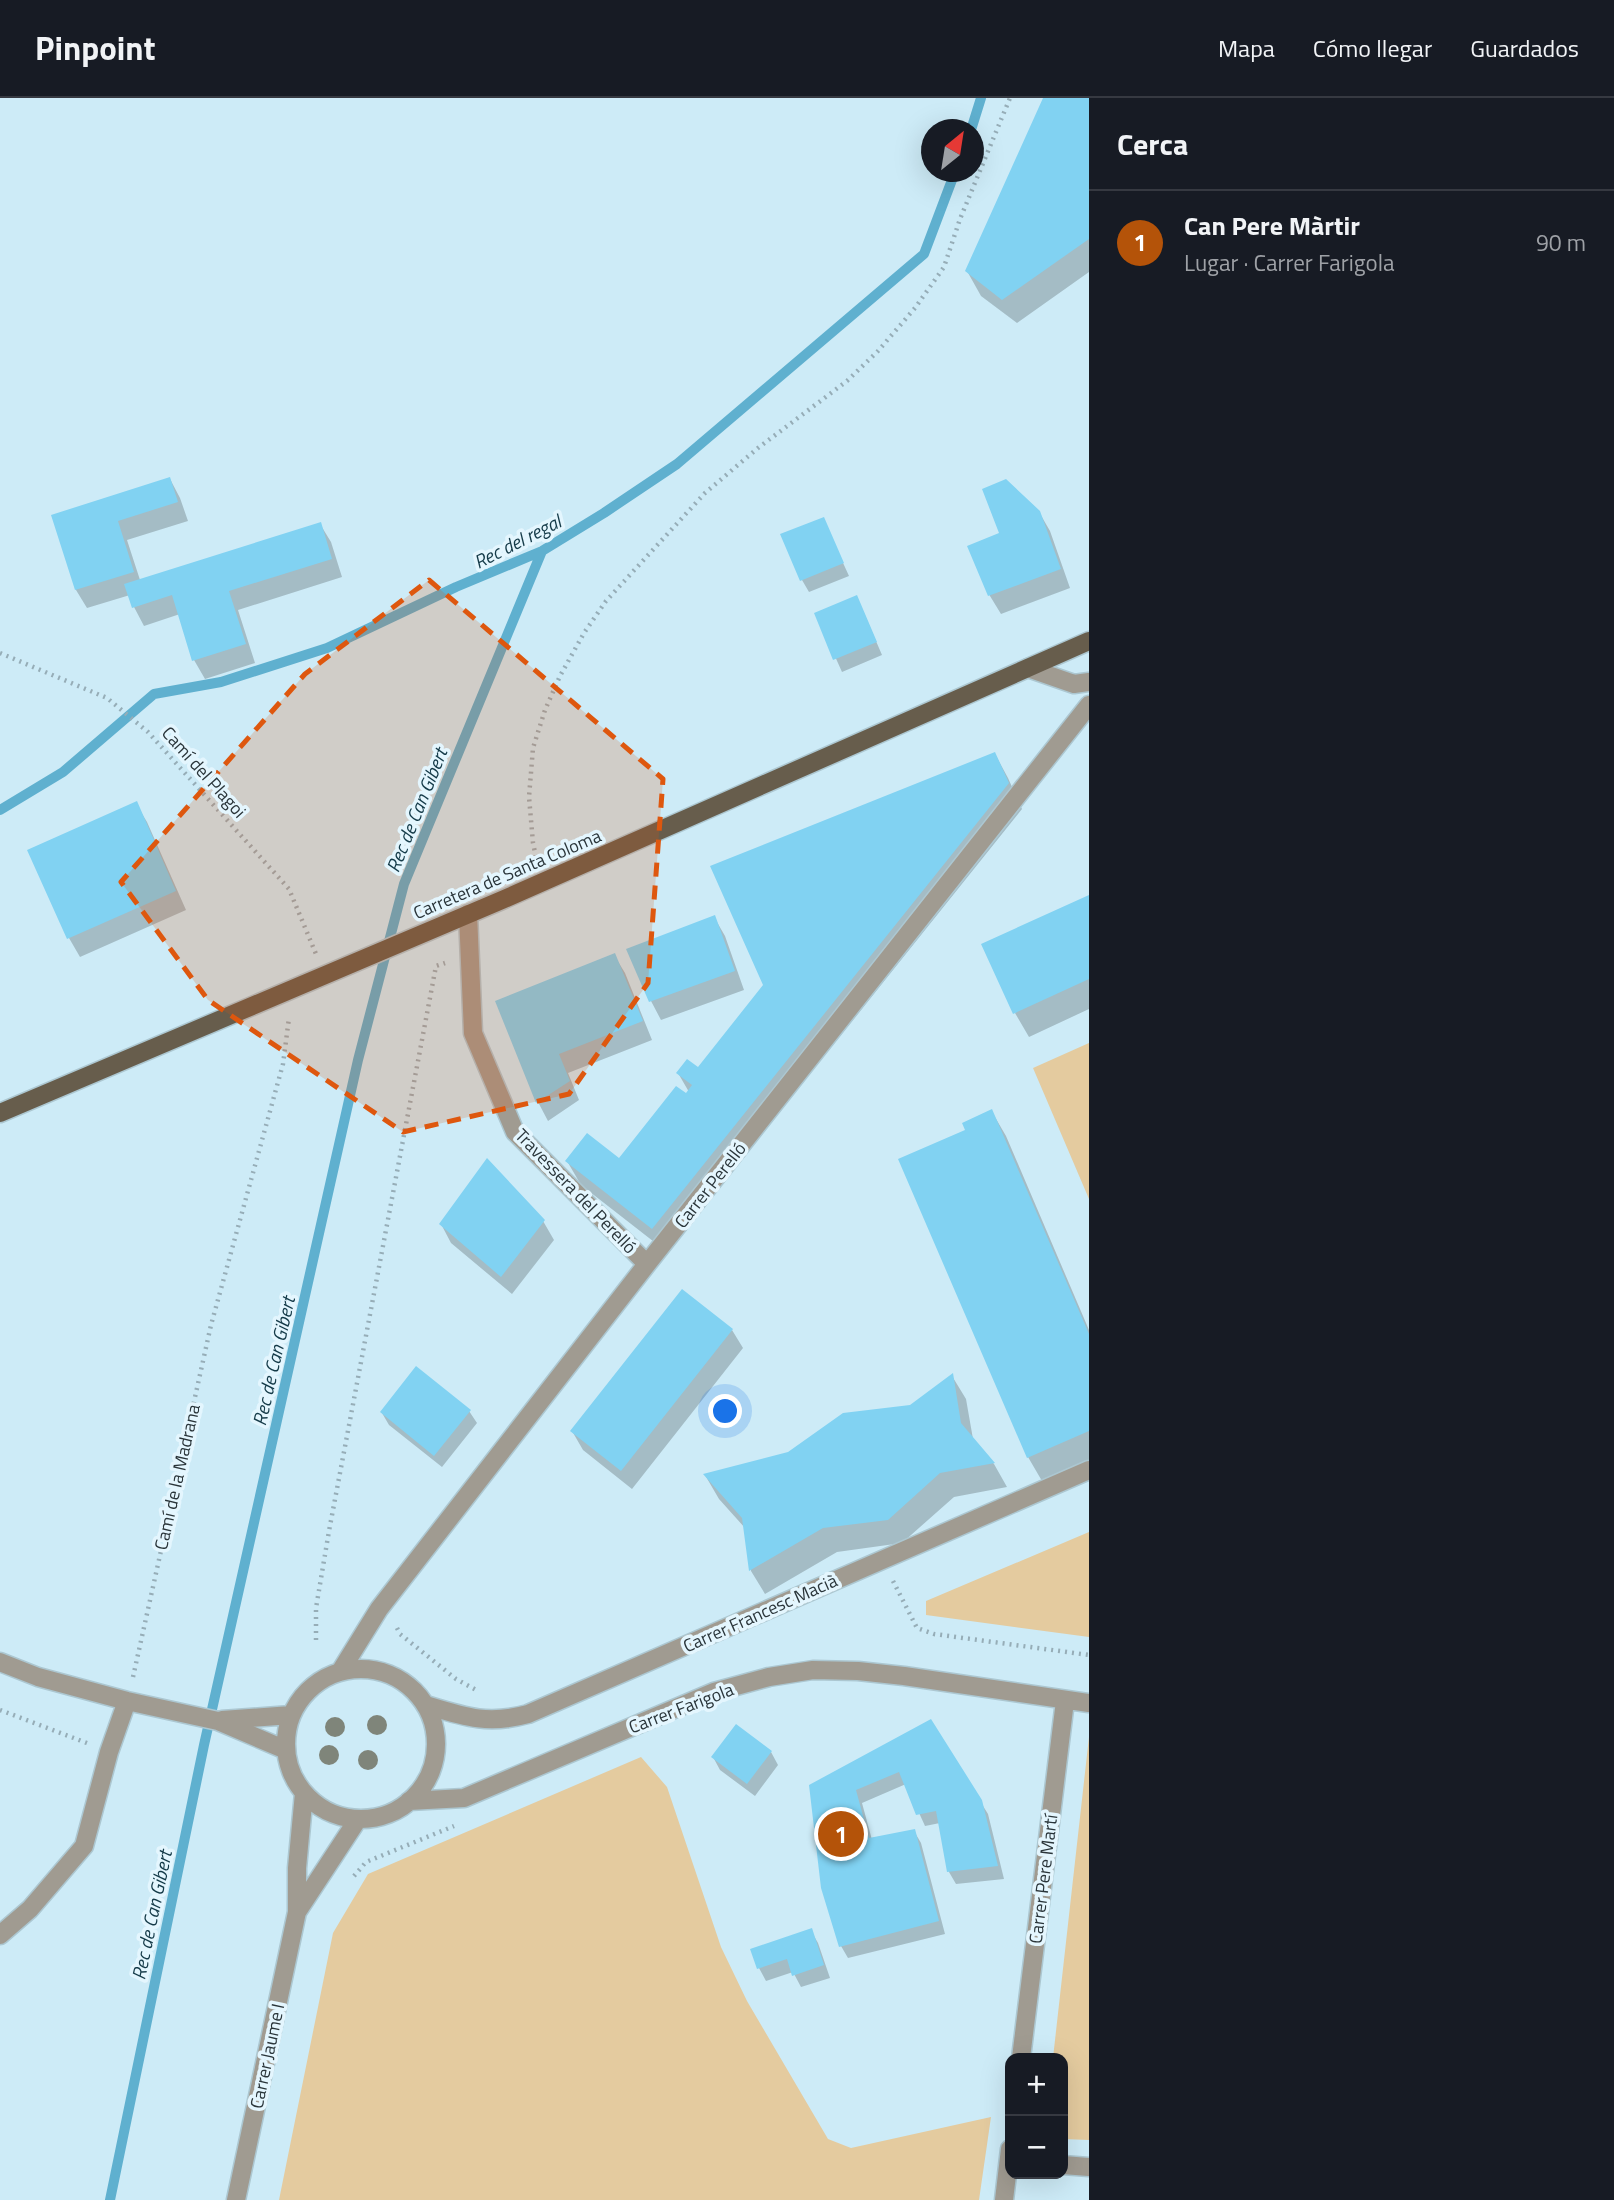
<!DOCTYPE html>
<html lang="es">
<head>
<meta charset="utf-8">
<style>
	:root { --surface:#171b24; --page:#242831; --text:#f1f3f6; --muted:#9ea1a6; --line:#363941; --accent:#b45309 }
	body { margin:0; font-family:"Titillium Web",sans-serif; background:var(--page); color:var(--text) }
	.controls { position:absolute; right:21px; bottom:21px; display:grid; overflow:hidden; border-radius:14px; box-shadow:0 7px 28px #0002 }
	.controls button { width:63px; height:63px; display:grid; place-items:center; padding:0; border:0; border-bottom:2px solid var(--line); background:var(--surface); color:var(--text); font:35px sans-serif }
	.compass { position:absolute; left:921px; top:21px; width:63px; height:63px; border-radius:50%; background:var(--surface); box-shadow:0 7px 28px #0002; rotate:30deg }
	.you { position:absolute; left:726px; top:1314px; width:24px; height:24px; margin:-18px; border:5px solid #fff; border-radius:50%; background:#1a73e8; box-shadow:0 0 0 10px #1a73e833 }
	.badge { display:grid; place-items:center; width:46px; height:46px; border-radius:50%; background:var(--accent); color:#fff; font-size:23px; font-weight:700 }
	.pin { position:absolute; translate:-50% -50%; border:4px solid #fff; box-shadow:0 2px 7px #0006 }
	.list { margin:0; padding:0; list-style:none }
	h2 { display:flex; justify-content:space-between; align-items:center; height:91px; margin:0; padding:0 28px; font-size:30px }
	h2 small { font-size:23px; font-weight:400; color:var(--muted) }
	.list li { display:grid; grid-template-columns:46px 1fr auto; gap:21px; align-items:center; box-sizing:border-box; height:105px; padding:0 28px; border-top:2px solid var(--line) }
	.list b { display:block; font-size:26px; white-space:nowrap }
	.list p { margin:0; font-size:23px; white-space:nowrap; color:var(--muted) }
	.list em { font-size:23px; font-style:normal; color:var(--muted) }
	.map { position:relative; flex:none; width:1089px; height:2102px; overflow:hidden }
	header { display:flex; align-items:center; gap:42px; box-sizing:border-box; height:98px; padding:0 35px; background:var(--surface); border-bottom:2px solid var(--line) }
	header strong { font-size:33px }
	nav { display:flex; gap:38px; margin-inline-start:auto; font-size:24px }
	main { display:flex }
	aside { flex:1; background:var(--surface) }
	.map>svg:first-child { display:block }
	.green { fill:#e4cb9f }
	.shadow { fill:#0003 }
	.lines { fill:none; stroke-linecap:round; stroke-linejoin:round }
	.stream { stroke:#5fb0cf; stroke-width:10 }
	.building { fill:#81d2f2 }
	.street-casing { stroke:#acc7d1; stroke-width:21 }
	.primary-casing { stroke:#acc7d1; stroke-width:21 }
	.path { stroke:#96adb7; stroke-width:4.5; stroke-dasharray:2 5; stroke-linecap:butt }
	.street { stroke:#a09b91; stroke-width:18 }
	.primary { stroke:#675d4c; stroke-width:18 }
	.tree { fill:#7f857a }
	.marked { fill:#de570e; fill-opacity:0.2; stroke:#de570e; stroke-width:5; stroke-dasharray:14 9; stroke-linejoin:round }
	.labels { text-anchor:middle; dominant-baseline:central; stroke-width:7; stroke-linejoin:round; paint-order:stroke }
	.street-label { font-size:18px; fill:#2a353a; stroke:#e4f6fe }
	.water-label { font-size:19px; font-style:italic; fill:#143a48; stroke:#e4f6fe }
</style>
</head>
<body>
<header>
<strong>Pinpoint</strong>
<nav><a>Mapa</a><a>Cómo llegar</a><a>Guardados</a></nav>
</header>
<main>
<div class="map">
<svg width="1089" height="2102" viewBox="0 0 1089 2102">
	<rect width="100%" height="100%" fill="#cdebf7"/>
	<path class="green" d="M 1089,945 L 1089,1101 L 1033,970 Z
		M 1089,1434 L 1089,1539 L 926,1517 L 926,1503 Z
		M 1089,1639 L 1089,2042 L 1063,2041 L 1063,1960 L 1053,1960 Z
		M 641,1659 L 667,1689 L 721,1849 L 747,1903 L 828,2041 L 851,2050 L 991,2019 L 979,2102 L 279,2102 L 333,1835 L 368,1776 Z"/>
	<path class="shadow" d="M 1044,0 L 1089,0 L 1089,174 L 1017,225 L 981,198 L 967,173 Z
		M 170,381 L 180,400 L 188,423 L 127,442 L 140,482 L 320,426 L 331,444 L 342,479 L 238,512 L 255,565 L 205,581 L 194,562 L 180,516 L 144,528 L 134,509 L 130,497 L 87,510 L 76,492 L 53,418 Z
		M 1039,414 L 1050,433 L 1070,490 L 1001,516 L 990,498 L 970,449 L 1001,436 Z
		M 823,421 L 849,478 L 809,494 L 802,482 Z
		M 857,499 L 882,557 L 842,574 L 816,516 Z
		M 995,656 L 1008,680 L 1022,711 L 667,1154 L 581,1087 L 567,1063 L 620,1063 L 689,994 L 678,975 L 698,972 Z
		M 136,706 L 147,724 L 186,812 L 80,859 L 69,840 L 30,753 Z
		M 1089,799 L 1089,911 L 1029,939 L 1015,915 Z
		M 714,819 L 725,838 L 744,892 L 661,922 L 651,903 Z
		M 614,857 L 625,875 L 652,942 L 568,975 L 579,1002 L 548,1023 L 538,1004 L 497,904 Z
		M 992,1014 L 1006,1038 L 1089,1232 L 1089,1363 L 1042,1383 L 1028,1359 L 968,1033 Z
		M 543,1123 L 554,1142 L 512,1196 L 451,1145 L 441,1126 Z
		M 732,1232 L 743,1250 L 632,1391 L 583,1352 L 572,1333 Z
		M 952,1278 L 966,1301 L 973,1341 L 994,1366 L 1007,1389 L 954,1399 L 902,1445 L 837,1454 L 765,1496 L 751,1473 L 745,1430 L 719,1401 L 705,1377 L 789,1356 L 911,1309 Z
		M 469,1313 L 477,1325 L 442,1369 L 389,1327 L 382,1315 Z
		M 930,1623 L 988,1716 L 1004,1781 L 956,1786 L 949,1774 L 940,1725 L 925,1728 L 906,1686 L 862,1705 L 872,1742 L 914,1733 L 921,1745 L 945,1836 L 848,1860 L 841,1848 L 811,1688 Z
		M 771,1654 L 778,1667 L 755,1698 L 720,1672 L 713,1659 Z
		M 811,1833 L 818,1845 L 830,1880 L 801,1889 L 793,1874 L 766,1883 L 759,1870 Z"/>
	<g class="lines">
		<path class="stream" d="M 971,32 L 981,0
			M 0,712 L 63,674 L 154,596 L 221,584 L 327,550 L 456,489 L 542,453 L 604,415 L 677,366 L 924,156 L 955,74
			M 110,2102 L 204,1647 L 358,962 L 404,786 L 542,453"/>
	</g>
	<path class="building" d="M 1043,0 L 1089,0 L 1089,141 L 1002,202 L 965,173 Z
		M 170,379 L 178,404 L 118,423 L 134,474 L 75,492 L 51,417 Z
		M 1006,381 L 1040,413 L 1061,471 L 988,498 L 967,448 L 999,435 L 982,391 Z
		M 824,419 L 844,465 L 800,483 L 780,436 Z
		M 321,424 L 332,461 L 229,493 L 246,546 L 192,563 L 172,497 L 132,510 L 124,486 Z
		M 857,497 L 877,544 L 833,562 L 814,515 Z
		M 995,654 L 1009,685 L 652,1131 L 565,1063 L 587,1035 L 619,1060 L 676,988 L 686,995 L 692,987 L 676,975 L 687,961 L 698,969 L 763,887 L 710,768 Z
		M 137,703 L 176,793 L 67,841 L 27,752 Z
		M 1089,797 L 1089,881 L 1013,916 L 981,846 Z
		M 715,817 L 735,873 L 649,904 L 626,851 Z
		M 615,855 L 643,923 L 559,956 L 570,983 L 536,1005 L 495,903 Z
		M 992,1011 L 1089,1236 L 1089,1333 L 1027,1360 L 898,1061 L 965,1032 L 962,1025 Z
		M 487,1060 L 545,1122 L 501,1179 L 439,1126 Z
		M 682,1191 L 733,1231 L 621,1373 L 570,1333 Z
		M 416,1268 L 471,1312 L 434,1358 L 380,1314 Z
		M 953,1275 L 961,1325 L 995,1365 L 940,1375 L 888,1422 L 823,1430 L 749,1473 L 742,1420 L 703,1376 L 788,1354 L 843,1315 L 910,1307 Z
		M 931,1621 L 982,1702 L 998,1768 L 947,1774 L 936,1713 L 916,1717 L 899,1674 L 856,1692 L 869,1740 L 915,1731 L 939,1823 L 839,1849 L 821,1790 L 809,1687 Z
		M 736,1626 L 772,1653 L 747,1686 L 711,1659 Z
		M 812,1830 L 824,1867 L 792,1878 L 787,1861 L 757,1871 L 750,1851 Z"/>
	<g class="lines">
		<g class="street-casing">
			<path id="street" d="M 1028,570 L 1074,586 L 1089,584
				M 468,816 L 473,935 L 515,1034 L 647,1166
				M 0,1564 L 38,1579 L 127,1603 L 218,1623 L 286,1652
				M286 1646a75 75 0 1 1 150 0a75 75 0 1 1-150 0Z
				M 340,1574 L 379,1511 L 647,1166 L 1089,607
				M 426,1607 C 465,1619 488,1627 528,1616 L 1089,1372
				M 222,1622 L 291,1617
				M 409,1703 L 464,1700 L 714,1594 L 769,1579 L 813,1572 L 858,1573 L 904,1578 L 1089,1605
				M 297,1814 L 358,1721
				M 0,1837 L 30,1811 L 84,1748 L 109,1654 L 127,1603
				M 1021,1960 L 1065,1603
				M 1063,2067 L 1089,2069
				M 236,2102 L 297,1814 L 297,1770 L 304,1695
				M 1004,2102 L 1010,2051"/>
		</g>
		<g class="primary-casing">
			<path id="primary" d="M 0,1015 L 502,802 L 1089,543"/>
		</g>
		<path class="path" d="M 0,555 L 107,600 L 148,634 L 289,791 L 316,856
			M 536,759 L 533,745 L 529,699 L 533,650 L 545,612 L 560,578 L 584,535 L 606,503 L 705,395 L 758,350 L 847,283 L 878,253 L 915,210 L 944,169 L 960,121 L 1010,0
			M 893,1483 L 917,1530 L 934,1536 L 1089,1557
			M 397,1530 L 400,1536 L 456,1581 L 478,1593
			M 316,1542 L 316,1510 L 329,1433 L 436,868 L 445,865
			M 133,1579 L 211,1227 L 283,966 L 289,920
			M 0,1612 L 87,1645
			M 354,1778 L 366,1764 L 454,1728"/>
		<use href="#street" class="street"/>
		<use href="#primary" class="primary"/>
	</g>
	<g class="tree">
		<circle cx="377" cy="1627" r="10"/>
		<circle cx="335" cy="1629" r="10"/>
		<circle cx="329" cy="1657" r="10"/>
		<circle cx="368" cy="1662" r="10"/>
	</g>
	<path class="marked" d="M 429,482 L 663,681 L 648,885 L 569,996 L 403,1034 L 208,902 L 121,784 L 305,576 Z"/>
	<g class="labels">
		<g class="street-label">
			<text transform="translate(204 674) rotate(48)">Camí del Plagoi</text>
			<text transform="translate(507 776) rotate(-23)">Carretera de Santa Coloma</text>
			<text transform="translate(710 1087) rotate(-52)">Carrer Perelló</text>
			<text transform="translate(576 1093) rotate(46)">Travessera del Perelló</text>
			<text transform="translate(177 1379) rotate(-77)">Camí de la Madrana</text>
			<text transform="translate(760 1515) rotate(-24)">Carrer Francesc Macià</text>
			<text transform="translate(681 1610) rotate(-21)">Carrer Farigola</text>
			<text transform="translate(1043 1781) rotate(-83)">Carrer Pere Martí</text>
			<text transform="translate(267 1958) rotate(-78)">Carrer Jaume I</text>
		</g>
		<g class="water-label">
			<text transform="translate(517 443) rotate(-27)">Rec del regal</text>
			<text transform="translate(416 712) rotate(-68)">Rec de Can Gibert</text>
			<text transform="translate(273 1263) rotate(-77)">Rec de Can Gibert</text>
			<text transform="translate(151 1817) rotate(-78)">Rec de Can Gibert</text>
		</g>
	</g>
</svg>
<div class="controls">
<button>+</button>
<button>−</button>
</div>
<svg class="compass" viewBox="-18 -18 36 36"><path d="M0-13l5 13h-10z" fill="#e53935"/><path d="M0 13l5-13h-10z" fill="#9ea1a6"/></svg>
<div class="you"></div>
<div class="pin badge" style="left:841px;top:1736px">1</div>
</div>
<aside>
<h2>Cerca<small></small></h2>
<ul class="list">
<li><span class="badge">1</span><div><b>Can Pere Màrtir</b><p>Lugar · Carrer Farigola</p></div><em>90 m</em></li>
</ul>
</aside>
</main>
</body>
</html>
